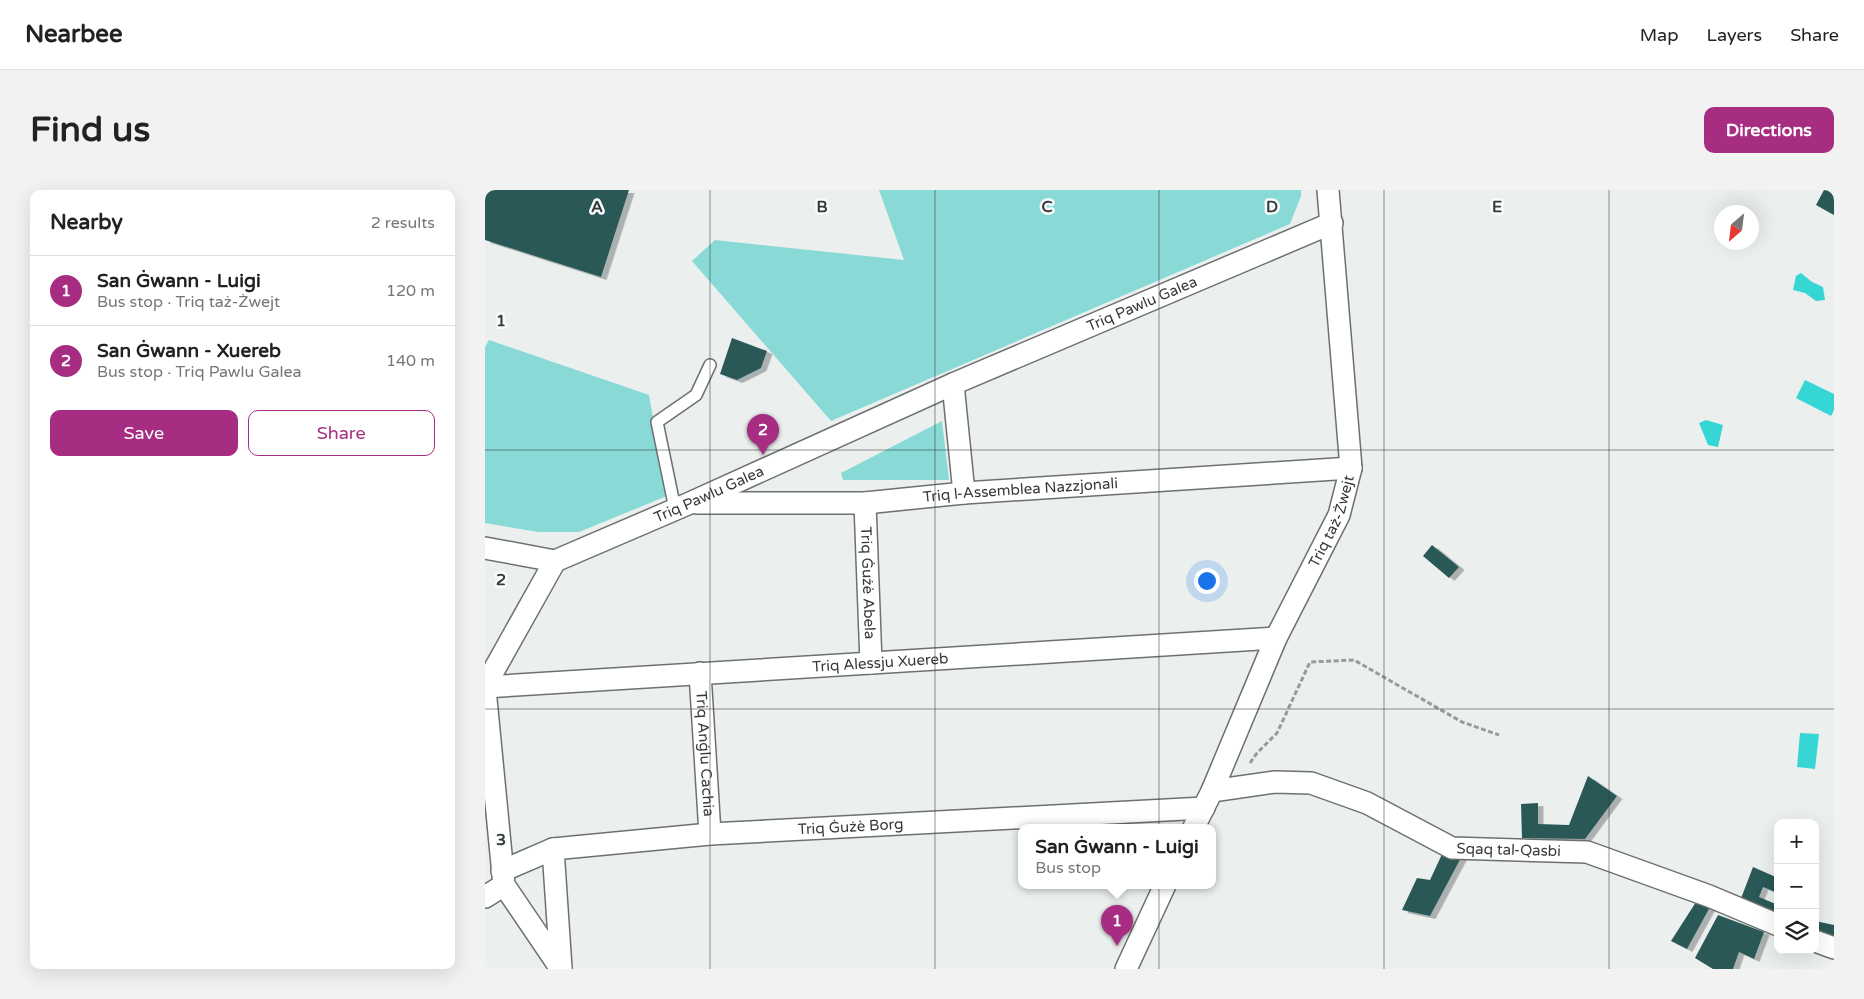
<!DOCTYPE html>
<html lang="en">
<head>
<meta charset="utf-8">
<style>
	:root { --surface:#fff; --page:#f2f2f2; --text:#222; --muted:#767676; --line:#e0e0e0; --accent:#a72d82 }
	body { margin:0; font-family:"Varela Round",sans-serif; background:var(--page); color:var(--text) }
	.controls { position:absolute; right:15px; bottom:15px; display:grid; overflow:hidden; border-radius:10px; box-shadow:0 5px 20px #0002 }
	.controls button { width:45px; height:45px; display:grid; place-items:center; padding:0; border:0; border-bottom:1px solid var(--line); background:var(--surface); color:var(--text); font:25px sans-serif }
	.compass { position:absolute; left:1229px; top:15px; width:45px; height:45px; border-radius:50%; background:var(--surface); box-shadow:0 5px 20px #0002; rotate:208deg }
	.you { position:absolute; left:721px; top:390px; width:18px; height:18px; margin:-12px; border:4px solid #fff; border-radius:50%; background:#1a73e8; box-shadow:0 0 0 8px #1a73e833 }
	.badge { display:grid; place-items:center; width:32px; height:32px; border-radius:50%; background:var(--accent); color:#fff; font-size:16px; font-weight:700 }
	.pin { position:absolute; translate:-50% -41px; filter:drop-shadow(0 1px 2px #0008) }
	.pin::after { content:''; position:absolute; top:26px; width:18px; height:15px; background:inherit; clip-path:polygon(0 0,100% 0,50% 100%) }
	.popup { position:absolute; left:533px; top:634px; width:198px; height:65px; box-sizing:border-box; display:grid; place-content:center; border-radius:10px; background:var(--surface); filter:drop-shadow(0 1px 4px #0005); font-size:16px; white-space:nowrap; color:var(--muted) }
	.popup b { font-size:19px; color:var(--text) }
	.popup::after { content:''; position:absolute; left:50%; top:100%; margin-left:-10px; border:10px solid transparent; border-top-color:var(--surface) }
	.list { margin:0; padding:0; list-style:none }
	h2 { display:flex; justify-content:space-between; align-items:center; height:65px; margin:0; padding:0 20px; font-size:21px }
	h2 small { font-size:16px; font-weight:400; color:var(--muted) }
	.list li { display:grid; grid-template-columns:32px 1fr auto; gap:15px; align-items:center; box-sizing:border-box; height:70px; padding:0 20px; border-top:1px solid var(--line) }
	.list b { display:block; font-size:19px; white-space:nowrap }
	.list p { margin:0; font-size:16px; white-space:nowrap; color:var(--muted) }
	.list em { font-size:16px; font-style:normal; color:var(--muted) }
	.actions { display:flex; gap:10px; padding:15px 20px }
	.actions a { flex:1; padding:11px 0; border:1px solid var(--accent); border-radius:10px; text-align:center; font-size:18px; color:var(--accent) }
	.actions .main { background:var(--accent); color:#fff }
	.icon { flex:none; width:28px; height:28px; fill:none; stroke:currentColor; stroke-width:2; stroke-linecap:round; stroke-linejoin:round }
	.map { position:relative; flex:none; width:1349px; height:779px; overflow:hidden; border-radius:10px }
	header { display:flex; align-items:center; gap:30px; box-sizing:border-box; height:70px; padding:0 25px; background:var(--surface); border-bottom:1px solid var(--line) }
	header strong { font-size:24px }
	nav { display:flex; gap:28px; margin-inline-start:auto; font-size:18px }
	.intro { display:flex; align-items:center; justify-content:space-between; box-sizing:border-box; height:120px; padding:0 30px }
	h1 { margin:0; font-size:35px }
	.button { padding:12px 22px; border-radius:10px; background:var(--accent); color:#fff; font-size:18px; font-weight:700 }
	main { display:flex; gap:30px; padding:0 30px }
	aside { flex:1; background:var(--surface); border-radius:10px; box-shadow:0 5px 20px #0002 }
	.map>svg:first-child { display:block }
	.green { fill:#89dad7 }
	.water { fill:#35d6d3 }
	.building { fill:#2a5856; filter:url(#shadow) }
	.lines { fill:none; stroke-linecap:round; stroke-linejoin:round }
	.lane-casing { stroke:#6c7170; stroke-width:14 }
	.street-casing { stroke:#6c7170; stroke-width:24 }
	.path { stroke:#979a99; stroke-width:3; stroke-dasharray:5 2.5; stroke-linecap:butt }
	.lane { stroke:#fff; stroke-width:11 }
	.street { stroke:#fff; stroke-width:21 }
	.grid { fill:none; stroke:#373938; stroke-width:1; stroke-opacity:0.55 }
	.labels { text-anchor:middle; dominant-baseline:central; stroke-width:5; stroke-linejoin:round; paint-order:stroke }
	.street-label { font-size:15px; fill:#373938; stroke:#f8fdfd }
	.grid-label { font-size:16px; text-anchor:middle; font-weight:bold; fill:#373938; stroke:#f8fdfd; stroke-width:5; stroke-linejoin:round; paint-order:stroke }
</style>
</head>
<body>
<header>
<strong>Nearbee</strong>
<nav><a>Map</a><a>Layers</a><a>Share</a></nav>
</header>
<div class="intro"><h1>Find us</h1><a class="button">Directions</a></div>
<main>
<aside>
<h2>Nearby<small>2 results</small></h2>
<ul class="list">
<li><span class="badge">1</span><div><b>San Ġwann - Luigi</b><p>Bus stop · Triq taż-Żwejt</p></div><em>120 m</em></li>
<li><span class="badge">2</span><div><b>San Ġwann - Xuereb</b><p>Bus stop · Triq Pawlu Galea</p></div><em>140 m</em></li>
</ul>
<div class="actions"><a class="main">Save</a><a>Share</a></div>
</aside>
<div class="map">
<svg width="1349" height="779" viewBox="0 0 1349 779">
	<defs>
		<filter id="shadow"><feDropShadow dx="5.5" dy="3" stdDeviation="0" flood-color="#0004"/></filter>
	</defs>
	<rect width="100%" height="100%" fill="#ebf0ef"/>
	<path class="green" d="M 394,0 L 816,0 L 816,6 L 805,34 L 346,231 L 207,71 L 230,50 L 419,70 Z
		M 4,150 L 164,205 L 182,306 L 94,342 L 53,342 L 0,333 L 0,157 Z
		M 457,231 L 464,290 L 358,290 L 356,283 Z"/>
	<path class="water" d="M 1316,83 L 1327,92 L 1338,97 L 1340,110 L 1331,111 L 1320,103 L 1308,100 L 1311,86 Z
		M 1320,190 L 1349,204 L 1349,220 L 1346,226 L 1311,208 Z
		M 1221,230 L 1238,235 L 1233,257 L 1223,255 L 1214,233 Z
		M 1315,543 L 1334,544 L 1330,579 L 1312,577 Z"/>
	<path class="building" d="M 0,0 L 144,0 L 116,87 L 0,50 Z
		M 1339,0 L 1349,0 L 1349,25 L 1331,15 Z
		M 247,148 L 282,161 L 276,178 L 252,190 L 235,184 Z
		M 947,355 L 974,377 L 964,388 L 938,366 Z
		M 1103,586 L 1132,606 L 1100,649 L 1037,648 L 1036,614 L 1053,613 L 1053,634 L 1084,635 Z
		M 958,662 L 978,664 L 945,726 L 917,720 L 932,688 L 945,690 Z
		M 1268,677 L 1293,688 L 1293,703 L 1278,697 L 1274,707 L 1293,715 L 1293,730 L 1255,711 Z
		M 1211,712 L 1225,717 L 1202,759 L 1186,751 Z
		M 1233,725 L 1279,742 L 1269,769 L 1254,762 L 1248,779 L 1228,779 L 1210,768 Z
		M 1330,731 L 1349,735 L 1349,751 L 1330,746 Z"/>
	<g class="lines">
		<g class="lane-casing">
			<path id="lane" d="M 190,319 L 172,232 L 211,205 L 225,175"/>
		</g>
		<g class="street-casing">
			<g id="street">
				<path d="M 468,194 L 479,303"/>
				<path id="s1" d="M 212,313 L 380,313 L 479,303 L 866,278"/>
				<path id="s2" d="M 380,313 L 386,473"/>
				<path id="s3" d="M 0,358 L 70,371 L 205,313 L 468,194 L 847,33"/>
				<path id="s4" d="M 215,483 L 225,644"/>
				<path d="M 0,496 L 70,371"/>
				<path id="s5" d="M 0,497 L 791,448"/>
				<path d="M 0,499 L 19,695 L 76,779"/>
				<path id="s6" d="M 727,601 L 790,592 L 826,593 L 882,613 L 967,658 L 1102,662 L 1224,706 L 1293,735"/>
				<path id="s7" d="M 709,637 L 727,601 L 791,448 L 854,325 L 866,278 L 843,0"/>
				<path d="M 68,659 L 76,778"/>
				<path id="s8" d="M 17,681 L 68,659 L 225,644 L 719,618"/>
				<path d="M 0,707 L 19,695"/>
				<path d="M 1330,751 L 1349,758"/>
				<path d="M 641,779 L 680,695"/>
			</g>
		</g>
		<path class="path" d="M 765,573 L 772,563 L 792,543 L 825,472 L 869,470 L 977,532 L 1014,545"/>
		<use href="#lane" class="lane"/>
		<use href="#street" class="street"/>
	</g>
	<path class="grid" d="M 225,0 L 225,779M 450,0 L 450,779M 674,0 L 674,779M 899,0 L 899,779M 1124,0 L 1124,779M 0,260 L 1349,260M 0,519 L 1349,519"/>
	<g class="labels">
		<g class="street-label">
			<text stroke="none"><textPath href="#s3" startOffset="712">Triq Pawlu Galea</textPath></text>
			<text stroke="none"><textPath href="#s1" startOffset="324">Triq l-Assemblea Nazzjonali</textPath></text>
			<text stroke="none"><textPath href="#s3" startOffset="239">Triq Pawlu Galea</textPath></text>
			<text stroke="none"><textPath href="#s7" startOffset="336">Triq taż-Żwejt</textPath></text>
			<text stroke="none"><textPath href="#s2" startOffset="80">Triq Ġużè Abela</textPath></text>
			<text stroke="none"><textPath href="#s5" startOffset="396">Triq Alessju Xuereb</textPath></text>
			<text stroke="none"><textPath href="#s4" startOffset="81">Triq Anġlu Cachia</textPath></text>
			<text stroke="none"><textPath href="#s8" startOffset="354">Triq Ġużè Borg</textPath></text>
			<text stroke="none"><textPath href="#s6" startOffset="312">Sqaq tal-Qasbi</textPath></text>
		</g>
	</g>
	<g class="grid-label">
		<text x="112" y="22">A</text>
		<text x="337" y="22">B</text>
		<text x="562" y="22">C</text>
		<text x="787" y="22">D</text>
		<text x="1012" y="22">E</text>
		<text x="16" y="136">1</text>
		<text x="16" y="395">2</text>
		<text x="16" y="655">3</text>
	</g>
</svg>
<div class="controls">
<button>+</button>
<button>−</button>
<button><svg class="icon" aria-label="layers" viewBox="0 0 24 24"><path d="M12 4l9 5-9 5-9-5zM3 14l9 5 9-5"/></svg></button>
</div>
<svg class="compass" viewBox="-18 -18 36 36"><path d="M0-13l5 13h-10z" fill="#e53935"/><path d="M0 13l5-13h-10z" fill="#767676"/></svg>
<div class="you"></div>
<div class="pin badge" style="left:632px;top:756px">1</div>
<div class="popup"><b>San Ġwann - Luigi</b>Bus stop</div>
<div class="pin badge" style="left:278px;top:265px">2</div>
</div>
</main>
</body>
</html>
